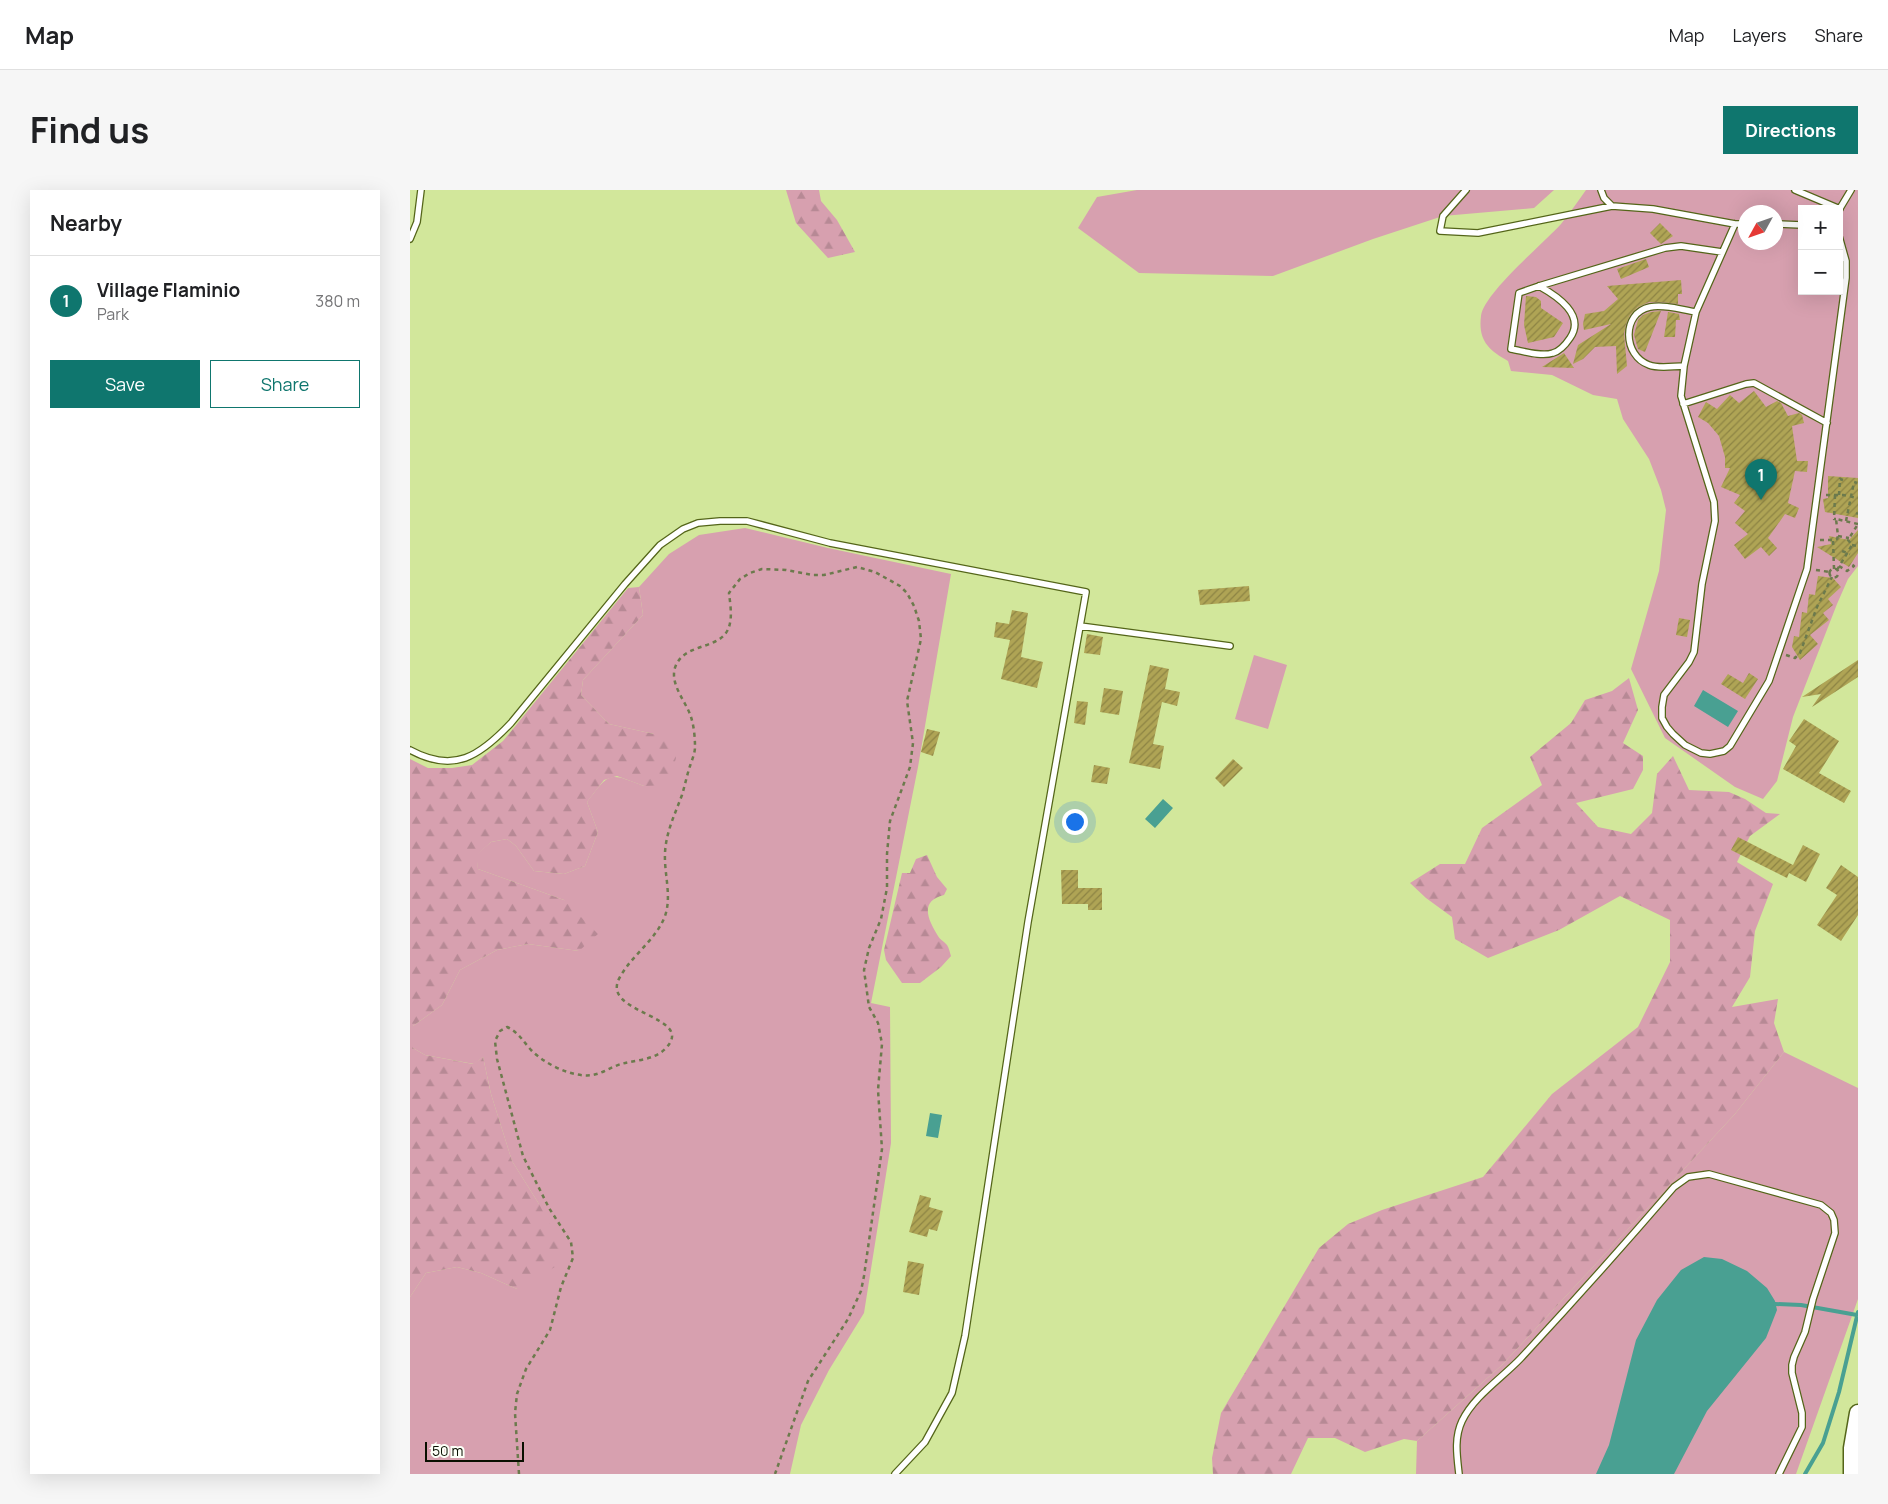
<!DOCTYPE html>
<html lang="en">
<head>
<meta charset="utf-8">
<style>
	:root { --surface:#fff; --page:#f6f6f6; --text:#202124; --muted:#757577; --line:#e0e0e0; --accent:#0f766e }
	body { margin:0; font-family:Manrope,sans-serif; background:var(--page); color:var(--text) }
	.controls { position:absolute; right:15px; top:15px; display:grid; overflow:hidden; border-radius:0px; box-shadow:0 5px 20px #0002 }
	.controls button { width:45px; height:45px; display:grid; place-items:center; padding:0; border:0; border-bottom:1px solid var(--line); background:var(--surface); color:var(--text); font:25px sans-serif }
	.compass { position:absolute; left:1328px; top:15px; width:45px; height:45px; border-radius:50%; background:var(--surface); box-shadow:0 5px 20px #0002; rotate:230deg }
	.scale { position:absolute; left:15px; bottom:12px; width:99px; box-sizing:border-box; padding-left:5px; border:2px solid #090f00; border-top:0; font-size:14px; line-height:18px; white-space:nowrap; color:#090f00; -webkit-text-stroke:4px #fcfff7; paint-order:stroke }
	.you { position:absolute; left:664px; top:631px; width:18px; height:18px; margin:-12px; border:4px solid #fff; border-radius:50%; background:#1a73e8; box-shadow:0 0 0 8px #1a73e833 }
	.badge { display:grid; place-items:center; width:32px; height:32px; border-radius:50%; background:var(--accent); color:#fff; font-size:16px; font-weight:700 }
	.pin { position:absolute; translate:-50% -41px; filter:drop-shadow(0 1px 2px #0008) }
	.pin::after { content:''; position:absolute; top:26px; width:18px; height:15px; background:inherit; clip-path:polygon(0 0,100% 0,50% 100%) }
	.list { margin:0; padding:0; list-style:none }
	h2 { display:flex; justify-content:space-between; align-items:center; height:65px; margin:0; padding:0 20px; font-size:21px }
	h2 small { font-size:16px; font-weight:400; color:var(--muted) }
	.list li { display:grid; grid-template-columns:32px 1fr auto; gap:15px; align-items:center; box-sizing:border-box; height:90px; padding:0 20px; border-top:1px solid var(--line) }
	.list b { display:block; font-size:19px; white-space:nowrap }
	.list p { margin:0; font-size:16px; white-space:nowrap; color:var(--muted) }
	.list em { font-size:16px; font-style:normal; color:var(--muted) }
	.actions { display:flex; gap:10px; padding:15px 20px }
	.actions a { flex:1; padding:11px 0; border:1px solid var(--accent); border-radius:0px; text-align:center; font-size:18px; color:var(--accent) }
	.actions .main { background:var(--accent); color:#fff }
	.map { position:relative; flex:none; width:1448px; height:1284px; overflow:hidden; border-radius:0px }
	header { display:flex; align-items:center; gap:30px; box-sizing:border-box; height:70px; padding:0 25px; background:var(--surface); border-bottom:1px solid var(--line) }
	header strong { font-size:24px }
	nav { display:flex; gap:28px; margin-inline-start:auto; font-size:18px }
	.intro { display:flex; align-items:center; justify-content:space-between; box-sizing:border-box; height:120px; padding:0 30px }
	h1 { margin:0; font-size:35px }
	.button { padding:12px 22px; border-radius:0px; background:var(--accent); color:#fff; font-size:18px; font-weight:700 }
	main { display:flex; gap:30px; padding:0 30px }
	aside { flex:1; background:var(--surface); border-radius:0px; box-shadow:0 5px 20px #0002 }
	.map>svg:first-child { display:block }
	.green { fill:#d7a0af; fill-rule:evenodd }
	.forest { fill:url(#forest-firs) }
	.water { fill:#49a092 }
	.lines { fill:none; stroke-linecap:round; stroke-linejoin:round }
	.stream { stroke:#49a092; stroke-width:4 }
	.building { fill:url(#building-hatch) }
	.lane-casing { stroke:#546519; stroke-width:8 }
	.secondary-casing { stroke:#546519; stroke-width:19 }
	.path { stroke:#6c7a4d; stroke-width:2.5; stroke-dasharray:4 4; stroke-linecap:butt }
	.lane { stroke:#fff; stroke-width:5.5 }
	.secondary { stroke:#fff; stroke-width:16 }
</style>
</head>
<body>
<header>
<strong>Map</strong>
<nav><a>Map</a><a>Layers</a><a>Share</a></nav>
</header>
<div class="intro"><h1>Find us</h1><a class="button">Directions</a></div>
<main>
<aside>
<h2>Nearby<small></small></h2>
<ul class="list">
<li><span class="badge">1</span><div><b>Village Flaminio</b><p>Park</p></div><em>380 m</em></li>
</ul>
<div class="actions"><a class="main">Save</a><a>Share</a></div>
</aside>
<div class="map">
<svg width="1448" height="1284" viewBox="0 0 1448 1284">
	<defs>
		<pattern id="forest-firs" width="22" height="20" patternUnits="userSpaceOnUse" patternTransform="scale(1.25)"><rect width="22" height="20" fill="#d7a0af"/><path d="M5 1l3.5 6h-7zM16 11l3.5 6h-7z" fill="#b78995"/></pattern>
		<pattern id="building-hatch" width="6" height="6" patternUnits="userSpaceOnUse" patternTransform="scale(1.25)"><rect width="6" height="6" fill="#afa455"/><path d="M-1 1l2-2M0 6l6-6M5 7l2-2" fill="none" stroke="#8d8444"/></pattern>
	</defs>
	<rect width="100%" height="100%" fill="#d2e79b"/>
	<path class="green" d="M 727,0 L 1144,0 L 1124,18 L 1033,26 L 963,49 L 863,86 L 729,83 L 668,38 L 687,7 Z
		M 1176,0 L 1448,0 L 1448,376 L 1438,389 L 1427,414 L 1383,527 L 1367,591 L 1353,609 L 1325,597 L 1255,548 L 1221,479 L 1249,381 L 1256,320 L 1251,300 L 1239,269 L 1213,229 L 1207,209 L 1183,205 L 1142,185 L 1101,181 L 1098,171 C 1078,160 1068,150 1071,126 C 1074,103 1134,53 1151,34 C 1160,23 1168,11 1176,0 ZM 1392,19 L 1429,19 L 1429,101 L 1392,101 ZM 1336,22 L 1366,22 L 1366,52 L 1336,52 Z
		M 335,338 L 418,358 L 541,384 L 508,577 L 461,813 L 480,817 L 481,953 L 454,1123 L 419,1180 L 391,1235 L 380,1284 L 0,1284 L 0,1107 L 16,1083 L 47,1077 L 71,1083 L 107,1099 L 129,1014 L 102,971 L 81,904 L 73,867 L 64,874 L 15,865 L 3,858 L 3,836 L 32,815 L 50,780 L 87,760 L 118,754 L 169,761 L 154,710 L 68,679 L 66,665 L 81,652 L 97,649 L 106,656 L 124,681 L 154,684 L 175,676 L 188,642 L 177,612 C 200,582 198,582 234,596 L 260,544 L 244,544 L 199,534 L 171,505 L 173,490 L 233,425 L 229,397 L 259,364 L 289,345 Z
		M 844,465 L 877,475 L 858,539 L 825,529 Z
		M 1374,862 L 1448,898 L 1448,1109 L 1386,1284 L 1006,1284 L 1007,1251 L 1092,1175 L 1325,924 Z"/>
	<path class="forest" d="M 376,0 L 409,0 L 411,11 L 427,30 L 445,62 L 418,68 L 386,33 Z
		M 229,397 L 233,425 L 173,490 L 171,505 L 199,534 L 244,544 L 260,544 L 266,568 L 258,595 L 234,596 L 207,586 L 194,590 L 177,612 L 188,642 L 175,676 L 154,684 L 124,681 L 106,656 L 97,649 L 81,652 L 67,665 L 68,679 L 154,710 L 188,744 L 169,761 L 118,754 L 87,760 L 50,780 L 32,815 L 3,836 L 3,858 L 15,865 L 63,874 L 73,867 L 81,904 L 102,971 L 129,1014 L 152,1058 L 145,1077 L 107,1099 L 71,1083 L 47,1077 L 16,1083 L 0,1107 L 0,569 L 18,578 L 42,578 L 62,575 L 93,551 L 218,398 Z
		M 1219,488 L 1228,520 L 1213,553 L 1233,566 L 1233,580 L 1223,599 L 1166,613 L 1188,637 L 1221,644 L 1242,623 L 1247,584 L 1263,566 L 1279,600 L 1319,602 L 1335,609 L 1356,623 L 1370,624 L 1340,646 L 1327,672 L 1363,694 L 1345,741 L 1340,787 L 1322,817 L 1368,809 L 1364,833 L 1374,862 L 1325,924 L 1092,1175 L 1007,1251 L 994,1249 L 955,1262 L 925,1248 L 898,1248 L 881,1284 L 803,1284 L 802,1268 L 811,1223 L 909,1058 L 938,1034 L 972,1020 L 1073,987 L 1142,904 L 1228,837 L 1260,772 L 1260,730 L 1210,706 L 1149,740 L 1078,768 L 1045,749 L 1042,727 L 1016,708 L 1000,693 L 1030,674 L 1055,674 L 1072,638 L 1132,595 L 1120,567 L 1161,533 L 1175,510 L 1202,501 Z
		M 517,665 L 527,687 L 537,699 L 534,705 C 509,711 518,730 528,746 C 530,750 534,751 537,755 C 539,758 540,763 541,766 L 531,777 L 510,793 L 492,793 L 476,770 L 474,760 L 492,683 L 500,683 L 506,669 Z"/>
	<path class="water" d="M 1293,500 L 1328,521 L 1318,537 L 1284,516 Z
		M 753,609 L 763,618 L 745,638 L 735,629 Z
		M 520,923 L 532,925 L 528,948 L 516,946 Z
		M 1294,1067 L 1312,1069 L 1337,1081 L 1357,1098 L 1365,1111 L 1367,1120 L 1356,1148 L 1297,1221 L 1264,1284 L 1186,1284 L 1199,1255 L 1226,1150 L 1247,1110 L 1271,1080 Z"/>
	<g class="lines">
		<path class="stream" d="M 1365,1114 L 1391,1115 L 1447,1125
			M 1395,1284 L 1413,1253 L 1429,1202 L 1448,1122"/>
	</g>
	<path class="building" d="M 1250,33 L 1263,46 L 1251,54 L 1240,43 Z
		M 1236,69 L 1239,77 L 1211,89 L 1207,79 Z
		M 1271,90 L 1272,104 L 1268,104 L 1268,114 L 1252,112 L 1239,112 L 1228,117 L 1220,125 L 1216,134 L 1214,144 L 1217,176 L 1207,184 L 1206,156 L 1185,157 L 1173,169 L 1163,174 L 1168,155 L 1201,134 L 1174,140 L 1173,134 L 1175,124 L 1194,121 L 1208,109 L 1197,96 Z
		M 1116,106 L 1126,107 L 1131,111 L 1131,118 L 1153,133 L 1144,147 L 1118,153 L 1114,135 Z
		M 1251,121 L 1235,162 L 1228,159 L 1224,145 L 1228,130 L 1233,125 L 1241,122 Z
		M 1258,122 L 1269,124 L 1270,130 L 1266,130 L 1265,147 L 1254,147 Z
		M 1154,163 L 1164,178 L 1132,177 Z
		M 1344,201 L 1356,217 L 1367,211 L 1371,213 L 1378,226 L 1389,223 L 1392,225 L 1394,233 L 1382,236 L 1387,271 L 1398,271 L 1397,282 L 1385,281 L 1378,313 L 1389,318 L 1385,328 L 1375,324 L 1358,348 L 1367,358 L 1359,366 L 1351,357 L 1335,369 L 1324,355 L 1338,344 L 1325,333 L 1335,321 L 1324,313 L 1330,305 L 1311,297 L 1320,278 L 1315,278 L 1315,267 L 1309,246 L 1298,233 L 1288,227 L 1296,212 L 1307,219 L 1320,205 L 1329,213 Z
		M 1418,286 L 1448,288 L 1448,328 L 1415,322 L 1413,309 L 1418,308 Z
		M 1448,340 L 1448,363 L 1439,377 L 1407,357 L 1421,354 L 1419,346 L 1439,350 Z
		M 1408,386 L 1423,388 L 1431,397 L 1418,409 L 1423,415 L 1413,423 L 1419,430 L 1400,445 L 1408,454 L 1390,470 L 1382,457 L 1384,446 L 1389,447 L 1392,422 L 1397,423 L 1399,404 L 1405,405 Z
		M 839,396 L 840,411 L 790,415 L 788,400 Z
		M 602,420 L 618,423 L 611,467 L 633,472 L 627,498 L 591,489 L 600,450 L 584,447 L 586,432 L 599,434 Z
		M 1269,428 L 1280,430 L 1277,447 L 1266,445 Z
		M 677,444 L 693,447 L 690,465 L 674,463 Z
		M 1448,470 L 1448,487 L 1402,517 L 1411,504 L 1392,507 Z
		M 740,475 L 759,479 L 755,499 L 770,502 L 767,516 L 752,512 L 743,554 L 754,556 L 750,579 L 719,573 Z
		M 1339,483 L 1348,489 L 1335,509 L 1311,494 L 1318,484 L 1333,493 Z
		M 694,498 L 713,501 L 709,525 L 690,522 Z
		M 667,511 L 678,512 L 675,535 L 664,533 Z
		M 1394,529 L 1429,551 L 1409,583 L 1441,601 L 1434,613 L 1373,579 L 1386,556 L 1379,551 Z
		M 517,539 L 530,542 L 523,566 L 511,562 Z
		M 823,569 L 833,578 L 814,597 L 805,588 Z
		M 684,575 L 700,578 L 697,594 L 681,592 Z
		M 1328,647 L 1383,675 L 1393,655 L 1410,664 L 1396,692 L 1379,683 L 1377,688 L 1321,660 Z
		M 1431,675 L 1448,687 L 1448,725 L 1431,751 L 1407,735 L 1427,705 L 1416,698 Z
		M 651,680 L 668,680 L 668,698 L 692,698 L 692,720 L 678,720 L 678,714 L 652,714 Z
		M 510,1005 L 521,1008 L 519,1017 L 533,1021 L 527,1041 L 519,1039 L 517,1047 L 499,1042 Z
		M 498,1071 L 514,1074 L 509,1105 L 493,1102 Z"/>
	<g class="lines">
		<g class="lane-casing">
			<path id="lane" d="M 1056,0 L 1033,26 L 1030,41 L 1068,43 L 1202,16 L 1243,19 L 1325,34 L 1336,34
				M 1191,0 L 1194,8 L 1202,16
				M 1385,0 L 1430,19
				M 1429,20 L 1441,0
				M 1325,34 L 1286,122 L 1274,176 L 1271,206 L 1304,312 L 1305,331 L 1292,394 L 1284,462 L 1279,472 L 1254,505 L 1252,517 L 1252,528 L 1257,537 L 1263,544 L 1275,555 L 1291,563 L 1300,564 L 1314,561 L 1320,556 L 1359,491 L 1397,379 L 1436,88 L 1436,71 L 1429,46
				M 1366,34 L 1392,35
				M 0,49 L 7,32 L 11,0
				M 1129,96 C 1147,106 1176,125 1160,148 C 1156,154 1150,161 1143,163 C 1131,167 1113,161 1101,159 L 1109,103 L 1129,96 L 1255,58 L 1271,56 L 1312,62
				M 1274,176 C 1263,176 1249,179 1239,175 C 1213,166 1211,123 1240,117 C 1255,114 1272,120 1286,122
				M 1273,214 L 1336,194 L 1344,193 L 1417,233
				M 670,436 L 820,456
				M 0,560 C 44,584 70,566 101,533 L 215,394 L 250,355 L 273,339 L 288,333 L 310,331 L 337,331 L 420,353 L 676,402 L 618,732 L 555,1146 L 542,1203 L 515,1252 L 485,1284
				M 1049,1284 C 1047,1266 1044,1248 1052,1231 C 1064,1206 1092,1188 1111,1168 C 1163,1112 1214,1055 1264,997 L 1278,987 L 1299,984 L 1411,1015 L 1421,1023 L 1424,1030 L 1425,1043 L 1403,1109 L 1395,1142 L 1384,1167 L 1382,1175 L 1382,1183 L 1392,1223 L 1392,1237 L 1369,1284"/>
		</g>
		<g class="secondary-casing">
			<path id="secondary" d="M 1442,1284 L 1442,1258 L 1448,1223"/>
		</g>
		<path class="path" d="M 1416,305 L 1433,305 L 1448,308
			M 1425,305 L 1424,329 L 1426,329
			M 1429,305 L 1430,289 L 1433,290
			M 1446,323 L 1448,324
			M 1436,331 L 1444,292 L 1447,293
			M 1428,346 L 1439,348
			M 1410,350 L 1423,350
			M 1442,355 L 1448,356
			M 1432,361 L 1440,364
			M 1429,376 L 1437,381 L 1444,376 L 1441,374
			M1419.5 383a4.5 4.5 0 1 1 9 0a4.5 4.5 0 1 1-9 0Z
			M 1424,379 L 1423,350 L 1427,349 L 1428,346 L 1426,329 L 1448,334
			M 1406,380 L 1420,382
			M 1427,380 L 1442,355 L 1438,350 L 1448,334
			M 1376,465 L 1385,468 L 1390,463 L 1407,417 L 1422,387
			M 109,1284 L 105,1223 L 107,1204 L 116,1179 L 140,1140 L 151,1097 L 163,1068 L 161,1052 L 139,1018 L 113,966 L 87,869 L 85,851 L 90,841 L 97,837 C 108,842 113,851 121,860 C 135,874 162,888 183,885 C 193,883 201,877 211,874 C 226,870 245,870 256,858 C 287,825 188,824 210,787 C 222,765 246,750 255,726 C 262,706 254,684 255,663 C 256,642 265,624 272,605 C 275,595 277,585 280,576 C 282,570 285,563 285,557 C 285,548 284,536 281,527 C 276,511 258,493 266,475 C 277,451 315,461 320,433 C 322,424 320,412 319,403 L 330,389 L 340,383 L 352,379 L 376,380 L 403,385 L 414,385 L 447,377 L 465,382 L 490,396 L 497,403 L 504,416 L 509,431 L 511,449 L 497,511 L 503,553 L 500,577 L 480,631 L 477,664 L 477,698 L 471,729 L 459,758 L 454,780 L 459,817 L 468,833 L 472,854 L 468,900 L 472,959 L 454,1086 L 451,1101 L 438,1129 L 398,1191 L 365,1284"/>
		<use href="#lane" class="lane"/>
		<use href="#secondary" class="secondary"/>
	</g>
</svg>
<div class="controls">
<button>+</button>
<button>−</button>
</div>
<svg class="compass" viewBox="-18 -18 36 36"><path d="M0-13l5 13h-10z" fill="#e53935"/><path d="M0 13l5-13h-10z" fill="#757577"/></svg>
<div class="scale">50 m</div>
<div class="you"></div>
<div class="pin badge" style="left:1351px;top:310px">1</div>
</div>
</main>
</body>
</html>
